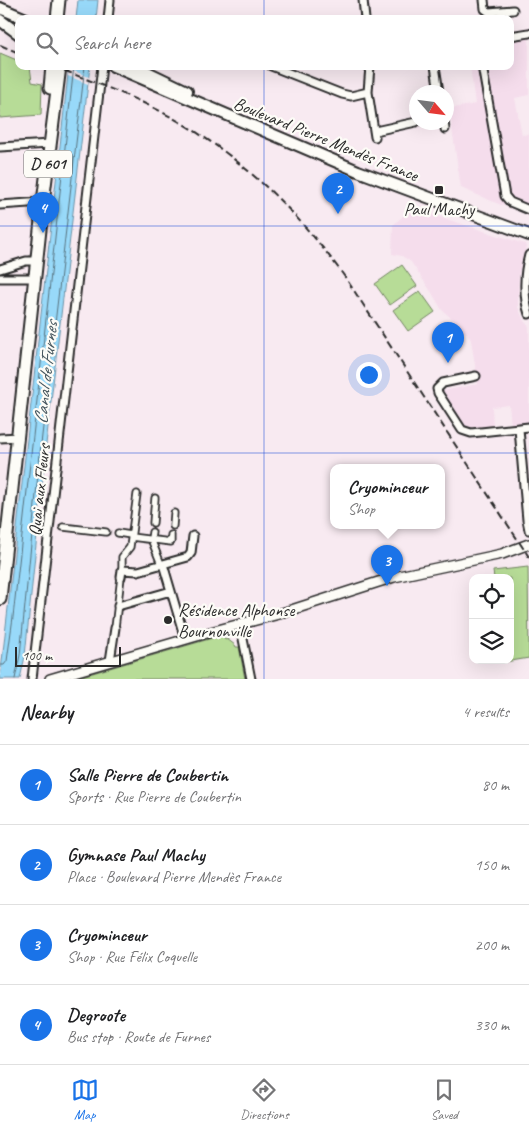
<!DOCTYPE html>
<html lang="en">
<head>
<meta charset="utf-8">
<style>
	:root { --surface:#fff; --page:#f6f6f6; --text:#202124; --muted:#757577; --line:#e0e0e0; --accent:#1a73e8 }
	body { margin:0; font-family:Caveat,sans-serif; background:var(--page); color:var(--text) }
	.controls { position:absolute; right:15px; bottom:15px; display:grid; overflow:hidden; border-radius:10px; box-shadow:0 5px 20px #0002 }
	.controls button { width:45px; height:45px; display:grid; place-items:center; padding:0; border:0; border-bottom:1px solid var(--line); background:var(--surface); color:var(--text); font:25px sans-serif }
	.compass { position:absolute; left:409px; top:85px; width:45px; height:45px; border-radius:50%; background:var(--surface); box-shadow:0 5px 20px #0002; rotate:118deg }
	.scale { position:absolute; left:15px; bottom:12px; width:106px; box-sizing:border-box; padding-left:5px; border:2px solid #2b2b2b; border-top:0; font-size:14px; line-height:18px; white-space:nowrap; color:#2b2b2b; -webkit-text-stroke:4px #fdfcf7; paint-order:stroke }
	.you { position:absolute; left:368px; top:374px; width:18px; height:18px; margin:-12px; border:4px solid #fff; border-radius:50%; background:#1a73e8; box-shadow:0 0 0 8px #1a73e833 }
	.badge { display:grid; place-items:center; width:32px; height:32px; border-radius:50%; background:var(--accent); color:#fff; font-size:16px; font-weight:700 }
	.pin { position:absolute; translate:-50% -41px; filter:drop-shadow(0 1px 2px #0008) }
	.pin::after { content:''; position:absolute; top:26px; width:18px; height:15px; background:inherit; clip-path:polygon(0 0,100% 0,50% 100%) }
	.popup { position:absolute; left:330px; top:464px; width:115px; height:65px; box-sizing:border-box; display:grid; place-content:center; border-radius:10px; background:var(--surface); filter:drop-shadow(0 1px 4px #0005); font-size:16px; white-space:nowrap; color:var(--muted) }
	.popup b { font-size:19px; color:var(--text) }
	.popup::after { content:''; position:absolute; left:50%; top:100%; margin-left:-10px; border:10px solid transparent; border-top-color:var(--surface) }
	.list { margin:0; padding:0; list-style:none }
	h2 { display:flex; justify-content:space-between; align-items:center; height:65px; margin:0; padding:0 20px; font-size:21px }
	h2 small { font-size:16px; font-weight:400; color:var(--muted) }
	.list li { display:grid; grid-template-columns:32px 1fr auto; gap:15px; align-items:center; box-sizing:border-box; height:80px; padding:0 20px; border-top:1px solid var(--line) }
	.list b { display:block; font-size:19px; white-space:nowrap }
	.list p { margin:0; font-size:16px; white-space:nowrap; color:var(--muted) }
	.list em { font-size:16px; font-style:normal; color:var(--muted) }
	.icon { flex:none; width:28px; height:28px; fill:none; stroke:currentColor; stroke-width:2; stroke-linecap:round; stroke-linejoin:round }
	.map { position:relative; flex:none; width:529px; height:679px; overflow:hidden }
	.search { position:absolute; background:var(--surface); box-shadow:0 5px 20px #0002; left:15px; right:15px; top:15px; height:55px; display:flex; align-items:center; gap:12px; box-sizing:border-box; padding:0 18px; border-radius:10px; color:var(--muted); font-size:19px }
	.sheet { height:385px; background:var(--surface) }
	nav { display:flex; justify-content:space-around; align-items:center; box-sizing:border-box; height:70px; border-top:1px solid var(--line); background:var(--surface); font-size:14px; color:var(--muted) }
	nav a { display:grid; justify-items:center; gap:2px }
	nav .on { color:var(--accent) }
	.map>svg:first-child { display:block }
	.built { fill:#f5ddec }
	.green { fill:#b7dc97; stroke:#718461 }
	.water { fill:#98d9f9; stroke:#6c93a7 }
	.pier { fill:#f8eaf1 }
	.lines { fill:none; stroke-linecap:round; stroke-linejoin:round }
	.shore { stroke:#57717d; stroke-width:1 }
	.pedestrian-tunnel { stroke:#cfc4c9; stroke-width:5.5; stroke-dasharray:5.5 3; stroke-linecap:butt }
	.pedestrian-casing { stroke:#2b2b2b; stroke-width:9 }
	.minor-casing { stroke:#2b2b2b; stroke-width:11 }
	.tertiary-casing { stroke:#2b2b2b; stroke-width:12 }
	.secondary-casing { stroke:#2b2b2b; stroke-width:14 }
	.primary-casing { stroke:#2b2b2b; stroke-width:15 }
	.pedestrian { stroke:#fdfcf7; stroke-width:5.5 }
	.minor { stroke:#fdfcf7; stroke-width:7 }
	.tertiary { stroke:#fdfcf7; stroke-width:9 }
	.secondary { stroke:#fdfcf7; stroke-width:10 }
	.primary { stroke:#fdfcf7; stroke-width:11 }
	.rail { stroke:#2b2b2b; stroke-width:2; stroke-dasharray:8 4; stroke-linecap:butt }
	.grid { fill:none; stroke:#1d4ed8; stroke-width:1; stroke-opacity:0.55 }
	.poi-dot { fill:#2b2b2b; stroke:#fdfcf7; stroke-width:2 }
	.labels { text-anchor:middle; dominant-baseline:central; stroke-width:4.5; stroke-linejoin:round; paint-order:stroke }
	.shield { fill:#fdfcf7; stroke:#6a6a68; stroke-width:1 }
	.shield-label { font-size:16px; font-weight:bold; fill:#2b2b2b }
	.street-label { font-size:18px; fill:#2b2b2b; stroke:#fdfcf7 }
	.poi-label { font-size:18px; fill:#2b2b2b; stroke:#fdfcf7 }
	.water-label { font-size:19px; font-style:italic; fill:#46565e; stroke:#fdfcf7 }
</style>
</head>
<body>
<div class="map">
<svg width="529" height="679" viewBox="0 0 529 679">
	<rect width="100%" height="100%" fill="#f8eaf1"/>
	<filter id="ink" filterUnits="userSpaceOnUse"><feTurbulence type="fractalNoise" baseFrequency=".02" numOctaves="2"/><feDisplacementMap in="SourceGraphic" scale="10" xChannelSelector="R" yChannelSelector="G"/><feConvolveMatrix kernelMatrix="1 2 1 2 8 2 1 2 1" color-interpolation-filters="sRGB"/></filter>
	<g filter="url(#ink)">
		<path class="built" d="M 529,27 L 529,95 L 515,98 L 522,135 L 529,134 L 529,206 L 514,201 L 501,205 L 461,188 L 449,109 L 475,104 L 470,66 L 510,66 L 510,31 Z
			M 412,208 L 525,244 L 526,247 L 519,272 L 518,307 L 524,321 L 529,326 L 529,423 L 511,425 L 509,405 L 492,407 L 493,427 L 469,429 L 466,428 L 443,391 L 478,384 L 471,340 L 467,333 L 459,331 L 457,323 L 442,310 L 432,293 L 411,262 L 402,256 L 392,254 L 393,225 Z"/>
		<path class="green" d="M 0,53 L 19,61 L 19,66 L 30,66 L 32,82 L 42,84 L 41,115 L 0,118 Z
			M 402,265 L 417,286 L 390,305 L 375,284 Z
			M 420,291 L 435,312 L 408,331 L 393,310 Z
			M 528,567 L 529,658 L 505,662 L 505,660 L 510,660 L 510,578 L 494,578 L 493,571 Z
			M 223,635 L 225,640 L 227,639 L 235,645 L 236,647 L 239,647 L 245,679 L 72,679 Z"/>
		<path class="water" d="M 78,0 L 98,0 L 96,19 L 76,19 Z
			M 69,66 L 90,66 L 46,444 L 25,656 L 20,679 L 0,679 Z"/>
		<path class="pier" d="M 69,69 L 89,77 L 88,84 L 68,76 Z"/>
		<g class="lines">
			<path class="shore" d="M 0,665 L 4,665 L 7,661 L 13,617 L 74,66
				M 15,679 L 20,655 L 41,444 L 85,66"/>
			<path class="pedestrian-tunnel" d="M 106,532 L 118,533"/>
			<g class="pedestrian-casing">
				<path id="pedestrian" d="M 153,523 L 155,498
					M 173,526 L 174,513
					M 63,527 L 106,532
					M 152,532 L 151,539 L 161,564
					M 118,533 L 131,535
					M 131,537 L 171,542 L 171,535
					M 122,570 L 122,557 L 130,547 L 137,494
					M 115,628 L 121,577"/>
			</g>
			<g class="minor-casing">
				<path id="minor" d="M 363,0 L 365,19
					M 484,0 L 485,9 L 489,12 L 513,10
					M 108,19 L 110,0
					M 510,36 L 529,33
					M 271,66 L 342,94 L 351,96 L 368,92
					M 370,66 L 368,92 L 375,137
					M 435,66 L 439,92
					M 482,66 L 505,196 L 510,202 L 529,210
					M 444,122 L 445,129
					M 375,131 L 416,122
					M 0,147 L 50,144
					M 0,205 L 43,202
					M 529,255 C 524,273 523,296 529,314
					M 0,269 L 26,261 L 37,261
					M 0,278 L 36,278
					M 476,376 L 443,383 L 437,389 L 438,393 L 462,430 L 471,433 L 529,427
					M 519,429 L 527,520 L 529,530
					M 0,438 L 19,437
					M 163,564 L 185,639
					M 121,577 L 122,570 L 138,571 L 188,557 L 191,553 L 193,536
					M 118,606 L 171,591
					M 240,624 L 251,679
					M 110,661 L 115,628
					M 32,679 L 102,66"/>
			</g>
			<g class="tertiary-casing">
				<path id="tertiary" d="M 50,679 L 214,631 L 279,614 L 394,577 L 502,554 L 529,544"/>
			</g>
			<g class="secondary-casing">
				<path id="secondary" d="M 0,8 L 26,19
					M 0,20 L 19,34
					M 113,66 L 358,171 L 529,235
					M 135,66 L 187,91"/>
			</g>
			<g class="primary-casing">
				<path id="primary" d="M 57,19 L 59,0
					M 50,88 L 52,66
					M 0,599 L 43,202 L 60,66"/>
			</g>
			<use href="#pedestrian" class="pedestrian"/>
			<use href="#minor" class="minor"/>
			<use href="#tertiary" class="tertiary"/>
			<use href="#secondary" class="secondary"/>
			<use href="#primary" class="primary"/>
			<path class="rail" d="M 0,45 L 19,53
				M 53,66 C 90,81 127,94 162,112 C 236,151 299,212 347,280 L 529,557"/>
		</g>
	</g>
	<path class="grid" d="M 264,0 L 264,19M 264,66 L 264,679M 0,226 L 529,226M 0,453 L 529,453"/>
	<g class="poi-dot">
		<rect x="434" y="185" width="10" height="10" rx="2.5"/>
		<circle cx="168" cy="620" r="5"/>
	</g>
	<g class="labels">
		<rect class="shield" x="24" y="150.5" width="48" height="27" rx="4"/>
		<g class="shield-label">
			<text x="48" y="164">D 601</text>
		</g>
		<g class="street-label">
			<text transform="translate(326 139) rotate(22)">Boulevard Pierre Mendès France</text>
			<text transform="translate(39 490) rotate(-84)">Quai aux Fleurs</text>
		</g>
		<g class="poi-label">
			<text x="439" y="209">Paul Machy</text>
			<text x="178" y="610" text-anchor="start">Résidence Alphonse<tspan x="178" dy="21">Bournonville</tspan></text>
		</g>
		<g class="water-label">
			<text transform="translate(46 373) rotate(-84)">Canal de Furnes</text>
		</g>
	</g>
</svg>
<div class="controls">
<button><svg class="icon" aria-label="locate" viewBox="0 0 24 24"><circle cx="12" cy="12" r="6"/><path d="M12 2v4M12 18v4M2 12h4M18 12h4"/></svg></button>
<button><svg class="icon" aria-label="layers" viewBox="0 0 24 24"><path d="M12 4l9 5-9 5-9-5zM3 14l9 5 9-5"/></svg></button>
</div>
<svg class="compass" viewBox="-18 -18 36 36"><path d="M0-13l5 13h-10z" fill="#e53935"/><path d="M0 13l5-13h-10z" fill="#757577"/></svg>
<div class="scale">100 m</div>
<div class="you"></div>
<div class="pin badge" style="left:448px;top:363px">1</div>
<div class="pin badge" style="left:338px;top:214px">2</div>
<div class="pin badge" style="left:387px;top:586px">3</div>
<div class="popup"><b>Cryominceur</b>Shop</div>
<div class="pin badge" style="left:43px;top:233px">4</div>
<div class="search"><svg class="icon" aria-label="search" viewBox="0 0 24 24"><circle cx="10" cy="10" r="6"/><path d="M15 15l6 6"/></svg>Search here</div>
</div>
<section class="sheet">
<h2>Nearby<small>4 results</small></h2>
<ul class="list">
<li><span class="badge">1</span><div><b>Salle Pierre de Coubertin</b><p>Sports · Rue Pierre de Coubertin</p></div><em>80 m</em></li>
<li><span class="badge">2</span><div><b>Gymnase Paul Machy</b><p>Place · Boulevard Pierre Mendès France</p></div><em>150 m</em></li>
<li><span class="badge">3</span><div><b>Cryominceur</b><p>Shop · Rue Félix Coquelle</p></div><em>200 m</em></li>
<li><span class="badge">4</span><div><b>Degroote</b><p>Bus stop · Route de Furnes</p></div><em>330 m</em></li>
</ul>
</section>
<nav>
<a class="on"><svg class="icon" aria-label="map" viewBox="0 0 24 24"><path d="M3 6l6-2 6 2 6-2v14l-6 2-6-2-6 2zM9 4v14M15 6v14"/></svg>Map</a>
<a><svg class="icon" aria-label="directions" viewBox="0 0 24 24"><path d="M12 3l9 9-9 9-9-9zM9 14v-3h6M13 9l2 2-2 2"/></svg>Directions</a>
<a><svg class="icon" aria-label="saved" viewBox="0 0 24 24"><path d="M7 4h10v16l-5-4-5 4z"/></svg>Saved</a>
</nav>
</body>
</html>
